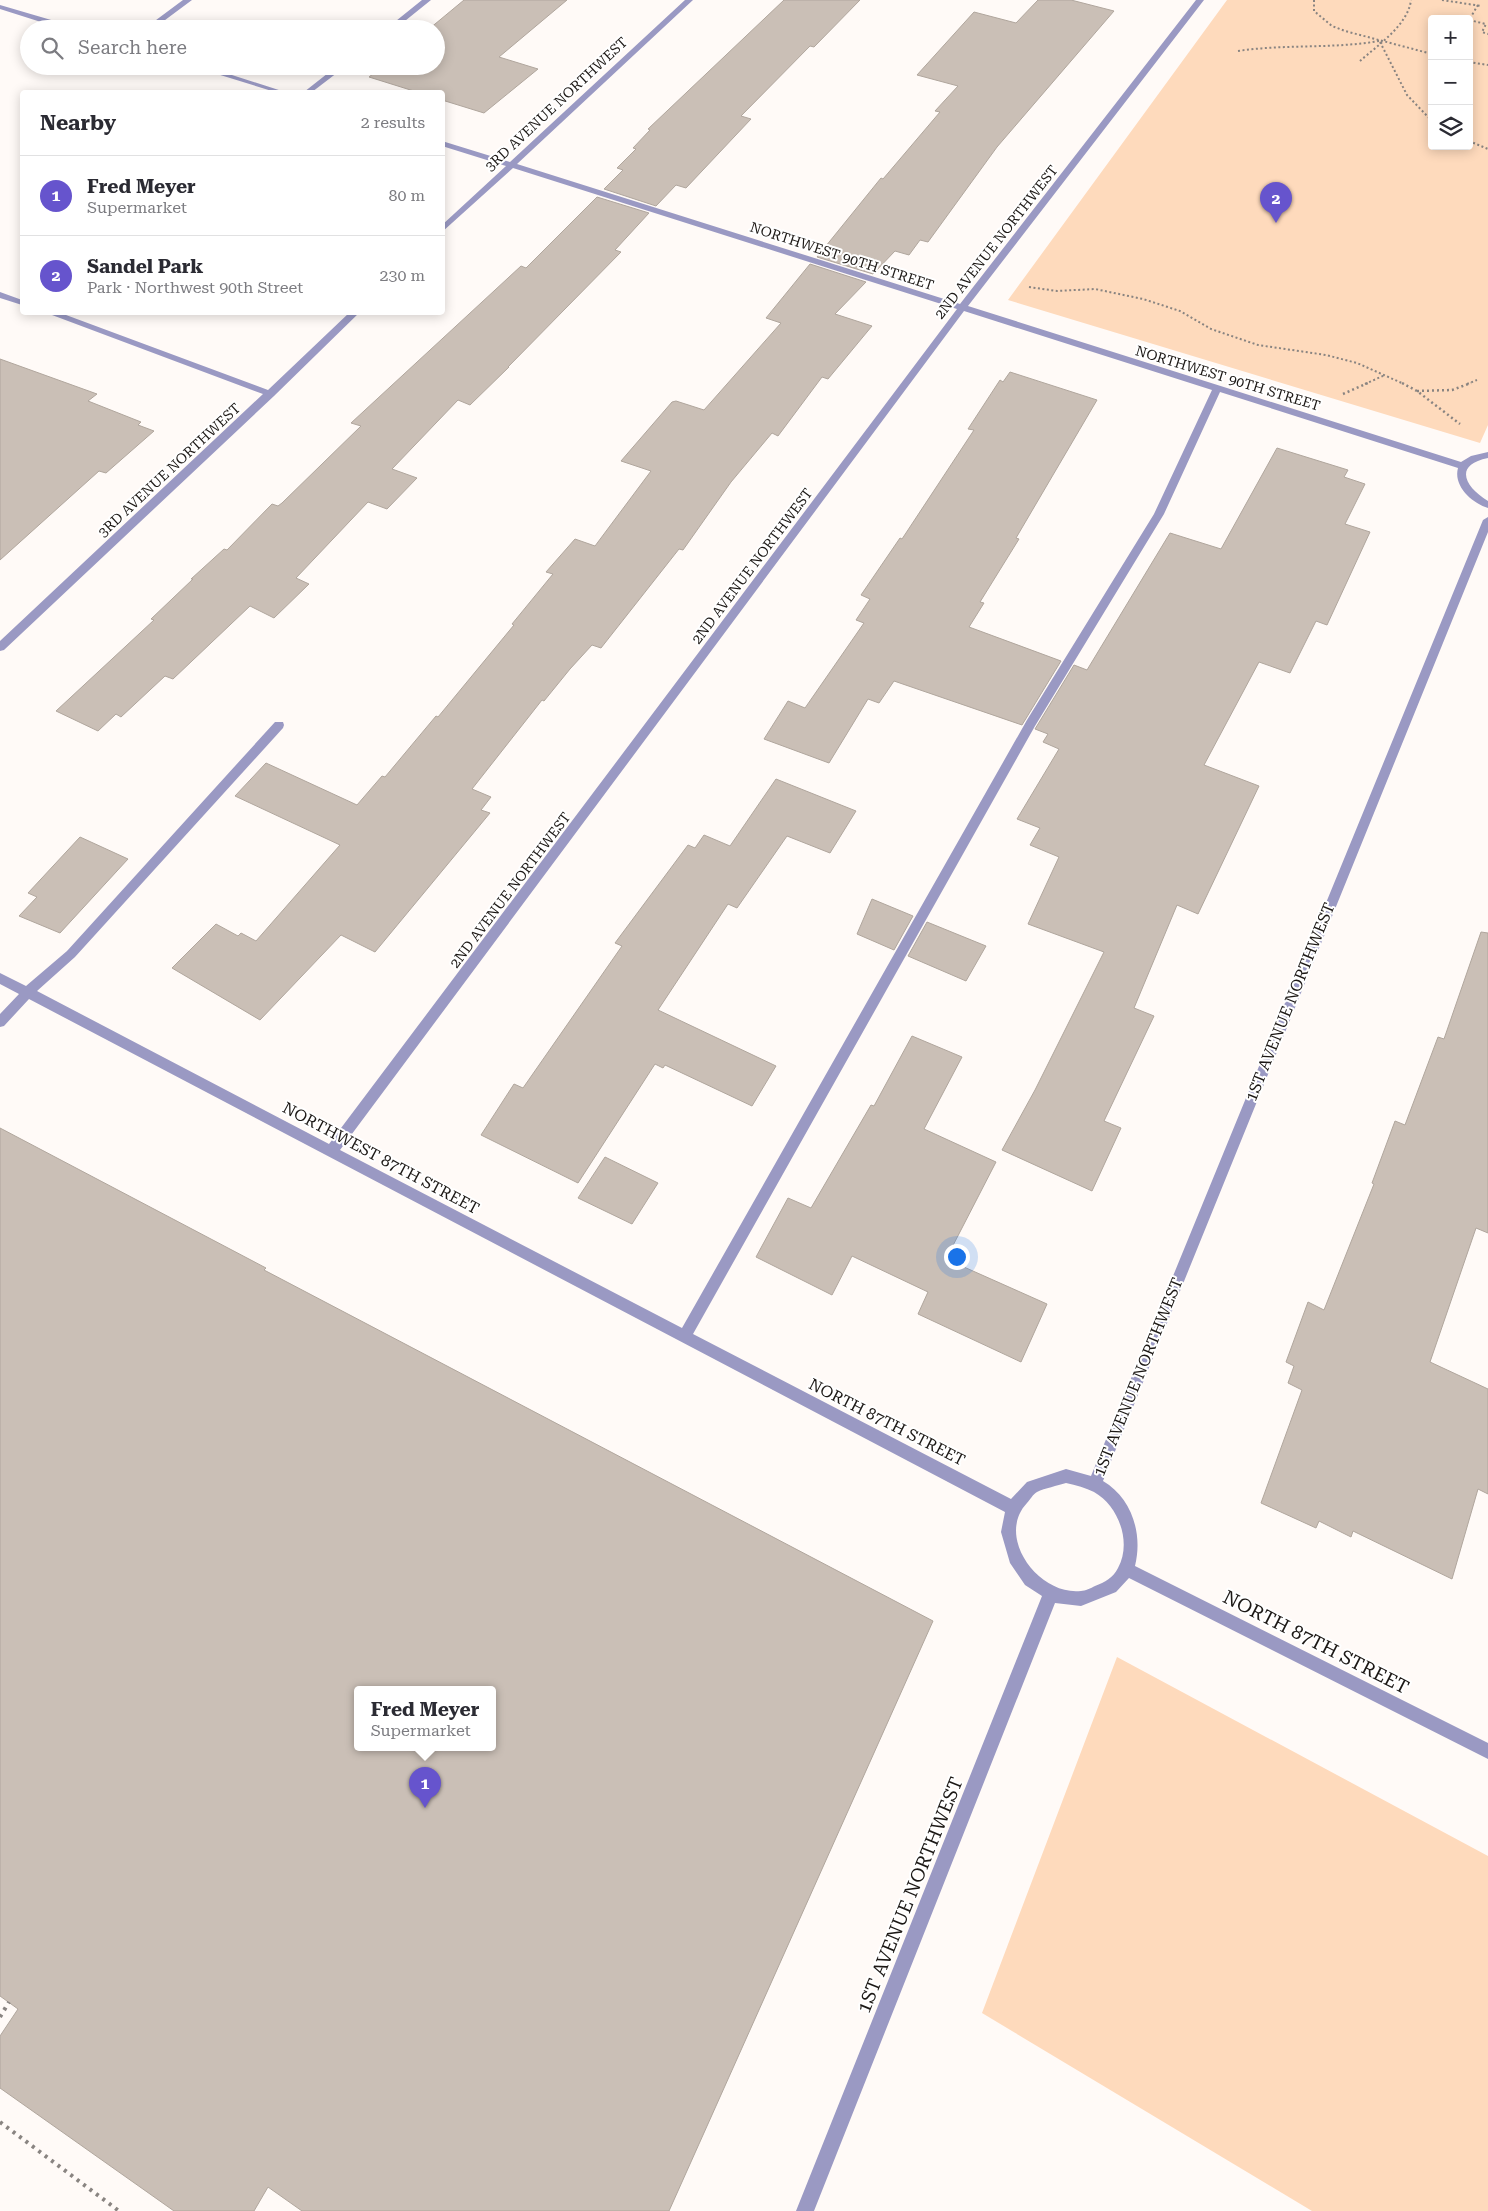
<!DOCTYPE html>
<html lang="en">
<head>
<meta charset="utf-8">
<style>
	:root { --surface:#fff; --page:#f2f2f3; --text:#2b2b33; --muted:#7c7c81; --line:#e1e1e2; --accent:#6654cd }
	body { margin:0; font-family:"Roboto Serif",serif; background:var(--page); color:var(--text) }
	.controls { position:absolute; right:15px; top:15px; display:grid; overflow:hidden; border-radius:5px; box-shadow:0 2px 12px #0003 }
	.controls button { width:45px; height:45px; display:grid; place-items:center; padding:0; border:0; border-bottom:1px solid var(--line); background:var(--surface); color:var(--text); font:25px sans-serif }
	.you { position:absolute; left:956px; top:1256px; width:18px; height:18px; margin:-12px; border:4px solid #fff; border-radius:50%; background:#1a73e8; box-shadow:0 0 0 8px #1a73e833 }
	.badge { display:grid; place-items:center; width:32px; height:32px; border-radius:50%; background:var(--accent); color:#fff; font-size:16px; font-weight:700 }
	.pin { position:absolute; translate:-50% -41px; filter:drop-shadow(0 1px 2px #0008) }
	.pin::after { content:''; position:absolute; top:26px; width:18px; height:15px; background:inherit; clip-path:polygon(0 0,100% 0,50% 100%) }
	.popup { position:absolute; left:354px; top:1686px; width:142px; height:65px; box-sizing:border-box; display:grid; place-content:center; border-radius:5px; background:var(--surface); filter:drop-shadow(0 1px 4px #0005); font-size:16px; white-space:nowrap; color:var(--muted) }
	.popup b { font-size:19px; color:var(--text) }
	.popup::after { content:''; position:absolute; left:50%; top:100%; margin-left:-10px; border:10px solid transparent; border-top-color:var(--surface) }
	.list { margin:0; padding:0; list-style:none }
	h2 { display:flex; justify-content:space-between; align-items:center; height:65px; margin:0; padding:0 20px; font-size:21px }
	h2 small { font-size:16px; font-weight:400; color:var(--muted) }
	.list li { display:grid; grid-template-columns:32px 1fr auto; gap:15px; align-items:center; box-sizing:border-box; height:80px; padding:0 20px; border-top:1px solid var(--line) }
	.list b { display:block; font-size:19px; white-space:nowrap }
	.list p { margin:0; font-size:16px; white-space:nowrap; color:var(--muted) }
	.list em { font-size:16px; font-style:normal; color:var(--muted) }
	.icon { flex:none; width:28px; height:28px; fill:none; stroke:currentColor; stroke-width:2; stroke-linecap:round; stroke-linejoin:round }
	.map { position:relative; flex:none; width:1488px; height:2211px; overflow:hidden }
	.search { position:absolute; background:var(--surface); box-shadow:0 2px 12px #0003; left:20px; top:20px; width:425px; height:55px; display:flex; align-items:center; gap:12px; box-sizing:border-box; padding:0 18px; border-radius:28px; color:var(--muted); font-size:19px }
	.panel { position:absolute; background:var(--surface); box-shadow:0 2px 12px #0003; left:20px; top:90px; width:425px; height:225px; border-radius:5px }
	.map>svg:first-child { display:block }
	.green { fill:#fedabc; fill-rule:evenodd }
	.building { fill:#cabfb6; stroke:#b0a69d; fill-rule:evenodd }
	.lines { fill:none; stroke-linecap:round; stroke-linejoin:round }
	.path-far2 { stroke:#898481; stroke-width:2; stroke-dasharray:2 2.5; stroke-linecap:butt }
	.path-far1 { stroke:#898481; stroke-width:2.5; stroke-dasharray:2 3; stroke-linecap:butt }
	.path { stroke:#898481; stroke-width:4; stroke-dasharray:3 5; stroke-linecap:butt }
	.minor { fill:#9a99c3; fill-rule:evenodd }
	.labels { text-anchor:middle; dominant-baseline:central; stroke-width:4; stroke-linejoin:round; paint-order:stroke }
	.far-street-label { font-size:14px; fill:#1c1815; stroke:#fff }
	.street-label { font-size:16px; fill:#1c1815; stroke:#fff }
	.near-street-label { font-size:19px; fill:#1c1815; stroke:#fff }
</style>
</head>
<body>
<div class="map">
<svg width="1488" height="2211" viewBox="0 0 1488 2211">
	<rect width="100%" height="100%" fill="#fffaf7"/>
	<path class="green" d="M 1227,0 L 1488,0 L 1488,425 L 1480,443 L 1008,300 ZM 1432,19 L 1469,19 L 1469,146 L 1432,146 Z
		M 1117,1657 L 1488,1856 L 1488,2211 L 1312,2211 L 982,2013 Z"/>
	<path class="building" d="M 464,0 L 567,0 L 499,57 L 538,69 L 484,113 L 442,100 L 442,92 L 417,92 L 369,77 L 383,66 L 436,66 L 436,29 L 429,29 Z
		M 784,0 L 860,0 L 814,47 L 810,46 L 741,116 L 751,119 L 686,188 L 676,185 L 656,206 L 604,189 L 623,170 L 617,168 L 636,149 L 633,148 L 650,130 L 648,129 Z
		M 1038,0 L 1071,0 L 1114,11 L 997,147 L 928,242 L 920,240 L 909,255 L 895,251 L 873,274 L 817,257 L 881,178 L 883,179 L 940,112 L 935,111 L 958,86 L 917,75 L 974,12 L 1016,23 Z
		M 597,197 L 649,213 L 615,250 L 621,252 L 508,367 L 509,367 L 470,405 L 458,400 L 392,469 L 417,478 L 387,509 L 368,502 L 296,578 L 309,584 L 274,618 L 250,606 L 173,679 L 165,676 L 121,717 L 116,714 L 98,731 L 56,711 L 154,620 L 151,619 L 193,579 L 191,579 L 224,549 L 227,550 L 272,504 L 278,506 L 282,503 L 361,426 L 351,423 L 521,266 L 526,268 Z
		M 810,264 L 866,282 L 835,314 L 872,326 L 828,379 L 822,377 L 778,436 L 772,433 L 731,482 L 683,550 L 679,549 L 601,648 L 592,645 L 570,669 L 544,701 L 542,700 L 472,789 L 491,797 L 481,810 L 490,813 L 375,952 L 341,935 L 260,1020 L 172,968 L 216,924 L 238,936 L 241,933 L 256,941 L 340,845 L 235,796 L 266,763 L 357,805 L 382,776 L 385,777 L 436,716 L 438,717 L 514,625 L 512,624 L 553,574 L 546,572 L 575,539 L 595,546 L 651,471 L 621,461 L 672,402 L 676,401 L 704,410 L 781,323 L 766,318 Z
		M 0,359 L 97,394 L 88,401 L 141,422 L 138,425 L 154,431 L 106,473 L 99,471 L 0,560 Z
		M 1010,372 L 1097,400 L 1016,538 L 1019,539 L 980,602 L 984,603 L 969,627 L 1061,661 L 1022,725 L 894,681 L 879,703 L 868,699 L 829,763 L 764,739 L 788,701 L 805,708 L 864,623 L 856,620 L 870,599 L 861,595 L 900,538 L 902,539 L 974,430 L 968,429 L 1000,380 L 1003,382 Z
		M 1277,448 L 1348,470 L 1344,477 L 1365,484 L 1345,524 L 1370,532 L 1327,625 L 1316,621 L 1290,673 L 1259,662 L 1204,765 L 1259,786 L 1198,914 L 1177,905 L 1134,1008 L 1154,1016 L 1104,1121 L 1121,1128 L 1092,1191 L 1002,1150 L 1035,1090 L 1104,952 L 1028,924 L 1059,857 L 1030,845 L 1040,828 L 1017,819 L 1059,749 L 1043,742 L 1048,734 L 1035,729 L 1074,665 L 1087,670 L 1170,533 L 1221,549 Z
		M 776,779 L 856,811 L 830,853 L 787,836 L 737,908 L 728,904 L 658,1010 L 776,1066 L 752,1106 L 665,1065 L 663,1068 L 655,1064 L 578,1183 L 481,1135 L 514,1084 L 523,1088 L 622,946 L 615,943 L 688,845 L 695,848 L 704,835 L 730,846 Z
		M 80,837 L 128,859 L 60,933 L 19,916 L 37,897 L 28,893 Z
		M 872,899 L 913,916 L 894,950 L 857,934 Z
		M 927,922 L 986,946 L 966,981 L 908,956 Z
		M 1481,932 L 1488,933 L 1488,1233 L 1476,1228 L 1430,1362 L 1488,1389 L 1488,1494 L 1478,1489 L 1452,1579 L 1353,1531 L 1351,1537 L 1319,1521 L 1316,1528 L 1261,1503 L 1302,1390 L 1288,1383 L 1294,1366 L 1286,1362 L 1308,1302 L 1324,1310 L 1374,1184 L 1372,1183 L 1395,1121 L 1405,1125 L 1438,1037 L 1444,1039 Z
		M 912,1036 L 962,1057 L 924,1129 L 996,1162 L 946,1259 L 1047,1304 L 1021,1362 L 918,1314 L 928,1292 L 852,1256 L 832,1295 L 756,1257 L 788,1198 L 811,1208 L 871,1105 L 874,1106 Z
		M 0,1128 L 266,1268 L 264,1270 L 933,1621 L 669,2211 L 302,2211 L 268,2187 L 254,2211 L 174,2211 L 0,2088 L 0,2036 L 18,2009 L 0,1996 ZM 358,1689 L 492,1689 L 492,1747 L 358,1747 Z
		M 605,1157 L 658,1183 L 632,1224 L 578,1198 Z"/>
	<g class="lines">
		<path class="path-far2" d="M 1314,0 L 1314,11 L 1332,26 L 1345,31 L 1432,54
			M 1442,0 L 1481,6
			M 1478,5 L 1469,20 L 1486,24 L 1482,32 L 1488,34
			M 1380,42 L 1407,95 L 1432,121
			M 1238,51 C 1285,44 1333,49 1379,41
			M 1360,61 C 1378,45 1408,25 1411,0
			M 1469,62 L 1488,65
			M 1469,141 L 1488,149
			M 1029,287 L 1057,291 L 1095,289 L 1143,299 L 1180,311 L 1211,329 L 1258,345 L 1326,355 L 1357,363 L 1404,384
			M 1365,384 L 1385,375
			M 1467,384 L 1477,380"/>
		<path class="path-far1" d="M 1402,383 L 1417,391 L 1460,424
			M 1417,391 L 1452,390 L 1471,383
			M 1343,394 L 1368,383"/>
		<path class="path" d="M 0,2017 L 9,2002
			M 0,2122 L 119,2211"/>
		<path class="minor" d="M 183,0 L 192,0 L 153,29 L 144,29 Z
			M 422,0 L 431,0 L 395,29 L 386,29 Z
			M 685,0 L 693,0 L 517,164 L 960,304 L 1196,0 L 1204,0 L 968,306 L 1461,462 L 1471,456 L 1488,452 L 1488,458 C 1453,465 1465,487 1488,501 L 1488,508 C 1472,503 1453,486 1458,468 L 1220,392 L 1164,514 L 1035,726 L 693,1334 L 1011,1499 L 1027,1482 L 1066,1469 L 1091,1476 L 1483,520 L 1488,517 L 1488,532 L 1103,1481 C 1132,1498 1143,1534 1135,1566 L 1488,1743 L 1488,1759 L 1129,1578 L 1116,1592 L 1081,1606 L 1055,1603 L 814,2211 L 796,2211 L 1042,1596 L 1025,1585 L 1010,1563 L 1001,1532 L 1005,1512 L 29,999 L 4,1026 L 0,1027 L 0,1014 L 19,994 L 0,984 L 0,973 L 26,986 L 67,951 L 275,722 L 283,722 L 284,725 L 283,728 L 75,957 L 37,991 L 329,1144 L 957,309 L 513,168 L 442,232 L 442,225 L 506,166 L 442,146 L 442,141 L 510,162 ZM 964,311 L 1212,390 L 1154,514 L 1027,720 L 682,1328 L 340,1150 ZM 1066,1483 C 1076,1485 1086,1488 1094,1492 C 1119,1506 1132,1543 1118,1568 C 1113,1578 1105,1582 1095,1586 C 1091,1588 1085,1591 1081,1591 C 1039,1596 995,1537 1027,1503 C 1030,1500 1033,1494 1037,1492 C 1045,1488 1057,1486 1066,1483 Z
			M 0,5 L 75,27 L 76,29 L 63,29 L 0,9 Z
			M 191,66 L 204,66 L 285,92 L 275,92 Z
			M 337,66 L 346,66 L 312,92 L 304,92 Z
			M 0,292 L 22,300 L 22,305 L 0,298 Z
			M 44,312 L 58,312 L 268,390 L 350,312 L 360,312 L 274,396 L 4,650 L 0,651 L 0,641 L 263,394 Z"/>
	</g>
	<g class="labels">
		<g class="far-street-label">
			<text transform="translate(556 104) rotate(-43)">3RD AVENUE NORTHWEST</text>
			<text transform="translate(996 242) rotate(-52)">2ND AVENUE NORTHWEST</text>
			<text transform="translate(842 256) rotate(18)">NORTHWEST 90TH STREET</text>
			<text transform="translate(1228 378) rotate(17)">NORTHWEST 90TH STREET</text>
			<text transform="translate(169 470) rotate(-43)">3RD AVENUE NORTHWEST</text>
			<text transform="translate(752 566) rotate(-53)">2ND AVENUE NORTHWEST</text>
			<text transform="translate(510 890) rotate(-53)">2ND AVENUE NORTHWEST</text>
		</g>
		<g class="street-label">
			<text transform="translate(1290 1002) rotate(-68)">1ST AVENUE NORTHWEST</text>
			<text transform="translate(381 1158) rotate(28)">NORTHWEST 87TH STREET</text>
			<text transform="translate(1138 1377) rotate(-68)">1ST AVENUE NORTHWEST</text>
			<text transform="translate(887 1422) rotate(27)">NORTH 87TH STREET</text>
		</g>
		<g class="near-street-label">
			<text transform="translate(1316 1642) rotate(27)">NORTH 87TH STREET</text>
			<text transform="translate(910 1895) rotate(-68)">1ST AVENUE NORTHWEST</text>
		</g>
	</g>
</svg>
<div class="controls">
<button>+</button>
<button>−</button>
<button><svg class="icon" aria-label="layers" viewBox="0 0 24 24"><path d="M12 4l9 5-9 5-9-5zM3 14l9 5 9-5"/></svg></button>
</div>
<div class="you"></div>
<div class="pin badge" style="left:425px;top:1808px">1</div>
<div class="popup"><b>Fred Meyer</b>Supermarket</div>
<div class="pin badge" style="left:1276px;top:223px">2</div>
<div class="search"><svg class="icon" aria-label="search" viewBox="0 0 24 24"><circle cx="10" cy="10" r="6"/><path d="M15 15l6 6"/></svg>Search here</div>
<section class="panel">
<h2>Nearby<small>2 results</small></h2>
<ul class="list">
<li><span class="badge">1</span><div><b>Fred Meyer</b><p>Supermarket</p></div><em>80 m</em></li>
<li><span class="badge">2</span><div><b>Sandel Park</b><p>Park · Northwest 90th Street</p></div><em>230 m</em></li>
</ul>
</section>
</div>
</body>
</html>
